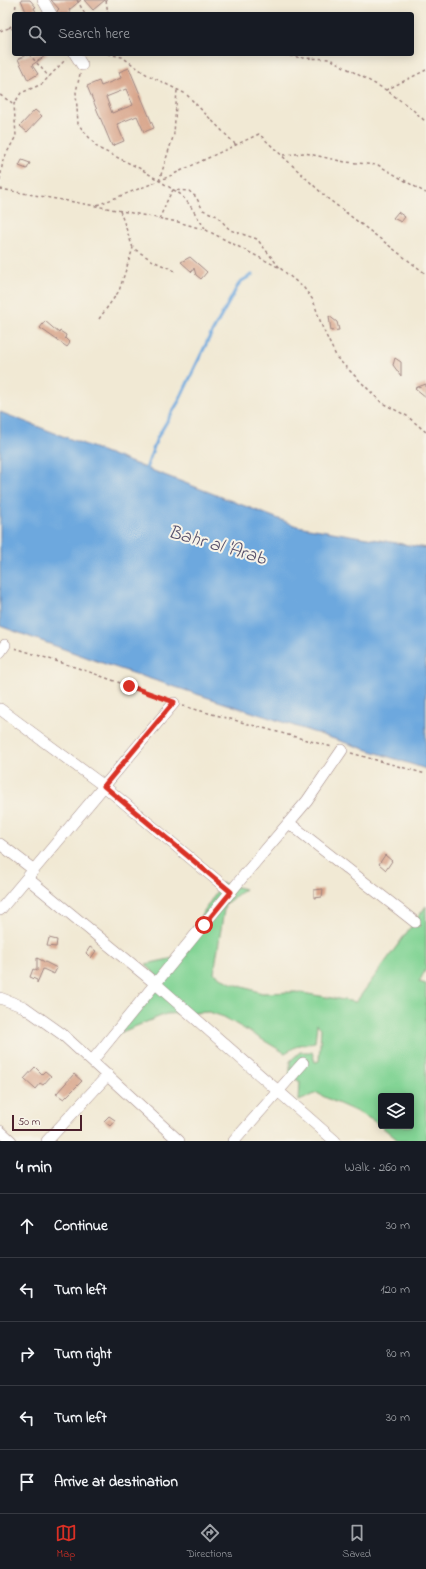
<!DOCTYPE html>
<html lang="en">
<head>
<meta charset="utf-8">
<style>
	:root { --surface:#171b24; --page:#242831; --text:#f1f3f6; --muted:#9ea1a6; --line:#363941; --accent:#d93025 }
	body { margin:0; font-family:"Indie Flower",sans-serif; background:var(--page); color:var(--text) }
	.controls { position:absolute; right:12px; bottom:12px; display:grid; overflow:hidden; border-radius:4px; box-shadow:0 2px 10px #0003 }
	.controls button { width:36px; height:36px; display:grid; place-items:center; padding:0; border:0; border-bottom:1px solid var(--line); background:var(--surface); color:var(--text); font:20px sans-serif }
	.scale { position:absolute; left:12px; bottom:10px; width:70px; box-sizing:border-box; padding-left:4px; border:2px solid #4a1f2b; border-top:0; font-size:11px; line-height:14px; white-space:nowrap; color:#4a1f2b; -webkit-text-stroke:3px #f7f3e8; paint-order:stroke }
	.stop { position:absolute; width:12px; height:12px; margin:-9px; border:3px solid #d93025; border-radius:50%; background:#fff }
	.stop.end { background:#d93025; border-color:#fff; box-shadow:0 1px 4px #0008 }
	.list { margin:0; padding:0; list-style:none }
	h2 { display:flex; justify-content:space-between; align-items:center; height:52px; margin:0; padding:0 16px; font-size:17px }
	h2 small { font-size:13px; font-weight:400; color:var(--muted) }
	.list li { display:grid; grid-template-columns:26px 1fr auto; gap:12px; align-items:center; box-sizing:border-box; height:64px; padding:0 16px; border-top:1px solid var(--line) }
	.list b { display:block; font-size:15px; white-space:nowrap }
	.list em { font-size:13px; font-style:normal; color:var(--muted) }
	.icon { flex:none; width:22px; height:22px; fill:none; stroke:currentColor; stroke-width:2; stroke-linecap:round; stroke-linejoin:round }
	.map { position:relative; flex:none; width:426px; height:1141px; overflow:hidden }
	.search { position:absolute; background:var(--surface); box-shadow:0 2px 10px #0003; left:12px; right:12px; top:12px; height:44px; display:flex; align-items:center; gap:10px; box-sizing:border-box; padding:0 14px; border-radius:4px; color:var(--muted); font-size:15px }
	.sheet { height:372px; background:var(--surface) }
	nav { display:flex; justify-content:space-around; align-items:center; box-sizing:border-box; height:56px; border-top:1px solid var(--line); background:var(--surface); font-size:11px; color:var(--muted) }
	nav a { display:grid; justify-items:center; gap:2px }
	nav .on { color:var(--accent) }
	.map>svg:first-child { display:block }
	.green { fill:#83d495; stroke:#667a60 }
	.water { fill:#6da8de; stroke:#5c6484 }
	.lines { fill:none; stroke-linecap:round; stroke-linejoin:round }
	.stream { stroke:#6da8de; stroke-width:3 }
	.building { fill:#d8a48a; fill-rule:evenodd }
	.minor-casing { stroke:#9e8480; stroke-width:12 }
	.path { stroke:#9e8480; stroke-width:1.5; stroke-dasharray:3 3; stroke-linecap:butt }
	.minor { stroke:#fff; stroke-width:11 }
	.route { stroke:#d93025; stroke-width:5 }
	.labels { text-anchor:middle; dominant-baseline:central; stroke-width:4; stroke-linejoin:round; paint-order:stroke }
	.water-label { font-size:19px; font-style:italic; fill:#564f6a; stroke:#f7f3e8 }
</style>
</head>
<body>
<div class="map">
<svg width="426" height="1141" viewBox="0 0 426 1141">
	<rect width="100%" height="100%" fill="#f7f3e8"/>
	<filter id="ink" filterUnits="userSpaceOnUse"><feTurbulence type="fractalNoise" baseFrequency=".025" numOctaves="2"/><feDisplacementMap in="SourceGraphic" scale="8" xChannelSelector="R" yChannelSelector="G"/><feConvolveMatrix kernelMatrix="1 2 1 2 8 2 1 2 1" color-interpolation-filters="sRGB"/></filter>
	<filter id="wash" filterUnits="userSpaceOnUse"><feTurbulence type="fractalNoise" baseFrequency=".012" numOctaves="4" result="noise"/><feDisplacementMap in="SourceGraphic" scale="16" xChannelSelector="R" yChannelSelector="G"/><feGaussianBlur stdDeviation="0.9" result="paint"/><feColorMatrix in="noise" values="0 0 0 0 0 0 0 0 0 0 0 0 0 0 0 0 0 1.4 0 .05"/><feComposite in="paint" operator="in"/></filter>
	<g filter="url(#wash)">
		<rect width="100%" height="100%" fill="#f1e9d4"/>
		<path class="green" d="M 222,883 L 245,889 L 225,904 L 214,973 L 231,983 L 262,993 L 296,992 L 356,1002 L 426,906 L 426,969 L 419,982 L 426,984 L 426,1141 L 399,1141 L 381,1126 L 411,1126 L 411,1096 L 381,1096 L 381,1126 C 361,1111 338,1105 317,1093 L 299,1101 L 300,1082 L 290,1075 L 290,1061 L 300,1052 L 312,1052 L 315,1062 L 319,1061 L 321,1028 L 317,1024 L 315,1042 L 299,1045 L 285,1053 L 224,1017 L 209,1012 L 166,1014 L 112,1036 L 159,979 L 146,964 L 174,958 Z"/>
		<path class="water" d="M 0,412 L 297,526 L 426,548 L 426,769 L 108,665 L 0,626 Z"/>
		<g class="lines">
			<path class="stream" d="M 146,469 L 157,438 L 179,401 L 209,338 L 240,282 L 252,275"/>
		</g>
		<g id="blocks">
			<path class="building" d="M 21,0 L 30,0 L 36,7 L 34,8 L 37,14 L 27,14 Z
				M 51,0 L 81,0 L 69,10 L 71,14 L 58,14 L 57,11 L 59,9 Z
				M 84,0 L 105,0 L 93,10 Z
				M 30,54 L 48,54 L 32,65 L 38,74 L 28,80 L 18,59 Z
				M 129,68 L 154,128 L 144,132 L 137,116 L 117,124 L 124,141 L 112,146 L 87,86 L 99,81 L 101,86 L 121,78 L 119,72 ZM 126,89 L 133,105 L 112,113 L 106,97 Z
				M 35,110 L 42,116 L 27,132 L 20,126 Z
				M 22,160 L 30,163 L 27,169 L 19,166 Z
				M 398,212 L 405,217 L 401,222 L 393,218 Z
				M 190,257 L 207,272 L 201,279 L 196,275 L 194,268 L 192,272 L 181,262 Z
				M 329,316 L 337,322 L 339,330 L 331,331 Z
				M 45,321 L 59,333 L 60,331 L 66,335 L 65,338 L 70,343 L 67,347 L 40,328 Z
				M 395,358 L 401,362 L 401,376 L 393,365 Z
				M 426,384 L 426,397 L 415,388 Z
				M 385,855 L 392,861 L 386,870 L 379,864 Z
				M 323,889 L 322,897 L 314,898 L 314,890 Z
				M 49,938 L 57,940 L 56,947 L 47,946 Z
				M 90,947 L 96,951 L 91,958 L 86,953 Z
				M 37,958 L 57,968 L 54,974 L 43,969 L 37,983 L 37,980 L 30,977 L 33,969 L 37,971 Z
				M 35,1067 L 42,1074 L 45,1071 L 51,1076 L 43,1085 L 40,1083 L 35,1089 L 24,1079 Z
				M 74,1074 L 82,1081 L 64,1099 L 56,1094 Z
				M 109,1116 L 115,1120 L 110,1126 L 104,1121 Z"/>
		</g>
	</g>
	<g filter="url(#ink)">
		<use href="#blocks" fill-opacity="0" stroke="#9e8480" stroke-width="1"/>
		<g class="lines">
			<g class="minor-casing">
				<path id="minor" d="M 43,0 L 51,14
					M 75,54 L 82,65
					M 0,652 L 5,645
					M 0,709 L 104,786 L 231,892
					M 289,823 L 415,922
					M 0,844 L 34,870
					M 27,878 L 156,984 L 335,1141
					M 0,910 L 174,703
					M 0,998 L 24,1007 L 62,1034 L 179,1141
					M 92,1061 L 246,873 L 307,801 L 342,750
					M 0,1131 L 11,1141
					M 47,1141 L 108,1075
					M 234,1141 L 303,1063"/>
			</g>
			<path class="path" d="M 77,0 L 85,14
				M 106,0 L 108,14
				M 15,14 L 16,3
				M 9,28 L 14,23
				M 0,31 L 9,28 L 14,29
				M 29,54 L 49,77
				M 108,54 L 122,57 L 146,74 L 186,94 L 236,145
				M 278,54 L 303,58 L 330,59 L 386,90 L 412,109 L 426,122
				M 80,74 L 76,92 L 78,124 L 98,148 L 141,169 L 180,194 L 189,204 L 206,230
				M 386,90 L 426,70
				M 0,95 L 14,104
				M 283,155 L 305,153 L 345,162 L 378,165 L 426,193
				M 0,180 L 3,160 L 16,136 L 14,104 L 21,93 L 42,84 L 66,59
				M 159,181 L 174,134 L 177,90
				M 0,189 L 96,206 L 178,222 L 206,230 L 280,268 L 304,288 L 313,300 L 323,329 L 337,358 L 382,403 L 407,416 L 426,432
				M 97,205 L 159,181 L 259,134 L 327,198 L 426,274
				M 120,211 L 133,248 L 153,261 L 175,271
				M 159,219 C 164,209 167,199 173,190 L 189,191 L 196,197 L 203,210 L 217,216 L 230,230 L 257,239 L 280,268
				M 99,319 L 119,291 L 133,248
				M 15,648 L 84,670 L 165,699
				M 183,706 L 332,747
				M 351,753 L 426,774"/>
			<use href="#minor" class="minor"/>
		</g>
	</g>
	<g class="lines" filter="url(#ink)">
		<path class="route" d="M 129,686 L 174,702 L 104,786 L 231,892 L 204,925"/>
	</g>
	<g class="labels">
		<g class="water-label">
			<text transform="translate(217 546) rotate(16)">Bahr al 'Arab</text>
		</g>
	</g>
</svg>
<div class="controls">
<button><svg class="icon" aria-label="layers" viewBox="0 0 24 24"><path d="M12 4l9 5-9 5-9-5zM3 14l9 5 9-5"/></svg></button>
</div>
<div class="scale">50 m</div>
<div class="stop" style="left:204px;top:925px"></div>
<div class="stop end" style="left:129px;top:686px"></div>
<div class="search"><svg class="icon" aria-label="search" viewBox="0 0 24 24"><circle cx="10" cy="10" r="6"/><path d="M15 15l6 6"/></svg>Search here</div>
</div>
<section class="sheet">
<h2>4 min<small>Walk · 260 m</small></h2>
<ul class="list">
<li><svg class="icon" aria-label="ahead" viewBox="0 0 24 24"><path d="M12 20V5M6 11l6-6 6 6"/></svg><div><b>Continue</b></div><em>30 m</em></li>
<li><svg class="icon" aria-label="left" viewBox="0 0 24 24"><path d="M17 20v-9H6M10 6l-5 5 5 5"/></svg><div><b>Turn left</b></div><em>120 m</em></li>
<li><svg class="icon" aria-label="right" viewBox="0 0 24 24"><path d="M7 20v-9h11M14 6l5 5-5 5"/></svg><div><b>Turn right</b></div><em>80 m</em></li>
<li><svg class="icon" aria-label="left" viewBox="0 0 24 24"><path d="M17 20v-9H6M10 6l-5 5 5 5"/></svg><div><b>Turn left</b></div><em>30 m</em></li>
<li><svg class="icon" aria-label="arrive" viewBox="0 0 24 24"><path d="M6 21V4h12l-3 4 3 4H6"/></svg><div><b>Arrive at destination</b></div></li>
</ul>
</section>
<nav>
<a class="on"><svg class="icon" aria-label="map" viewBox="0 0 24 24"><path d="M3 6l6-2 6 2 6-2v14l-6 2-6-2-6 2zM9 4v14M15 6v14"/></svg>Map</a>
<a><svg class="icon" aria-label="directions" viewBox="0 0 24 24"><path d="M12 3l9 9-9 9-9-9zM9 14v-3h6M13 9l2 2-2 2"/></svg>Directions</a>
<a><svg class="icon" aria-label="saved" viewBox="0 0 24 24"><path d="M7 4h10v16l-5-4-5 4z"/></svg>Saved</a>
</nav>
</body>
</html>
